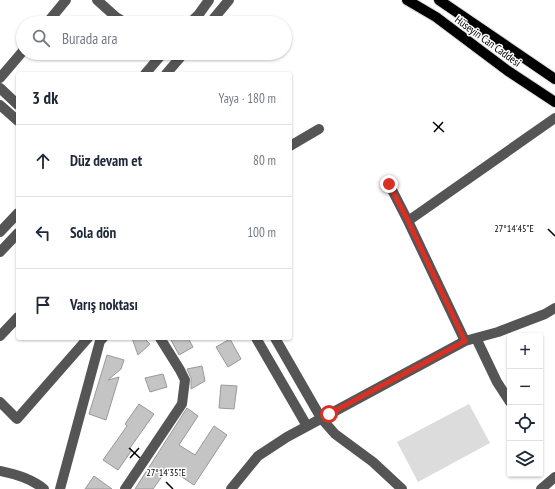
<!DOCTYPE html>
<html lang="tr">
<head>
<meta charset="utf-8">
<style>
	:root { --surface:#fff; --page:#f2f2f3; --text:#1f2937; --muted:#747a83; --line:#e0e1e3 }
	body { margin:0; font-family:"PT Sans Narrow",sans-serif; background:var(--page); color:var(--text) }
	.controls { position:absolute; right:12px; bottom:12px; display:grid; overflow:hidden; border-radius:4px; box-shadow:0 1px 3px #0004 }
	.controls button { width:36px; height:36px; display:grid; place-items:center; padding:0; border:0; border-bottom:1px solid var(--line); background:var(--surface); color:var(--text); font:20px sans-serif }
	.stop { position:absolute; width:12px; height:12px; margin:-9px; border:3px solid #d93025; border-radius:50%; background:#fff }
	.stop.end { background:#d93025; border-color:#fff; box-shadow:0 1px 4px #0008 }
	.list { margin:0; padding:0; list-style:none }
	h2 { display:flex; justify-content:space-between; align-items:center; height:52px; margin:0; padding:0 16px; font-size:17px }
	h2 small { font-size:13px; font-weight:400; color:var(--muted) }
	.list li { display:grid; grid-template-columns:26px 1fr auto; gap:12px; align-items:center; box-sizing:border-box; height:72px; padding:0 16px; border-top:1px solid var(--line) }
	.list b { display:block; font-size:15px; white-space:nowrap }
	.list em { font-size:13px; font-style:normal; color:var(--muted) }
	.icon { flex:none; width:22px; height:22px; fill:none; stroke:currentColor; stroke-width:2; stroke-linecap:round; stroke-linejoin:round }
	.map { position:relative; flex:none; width:555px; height:489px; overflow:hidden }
	.search { position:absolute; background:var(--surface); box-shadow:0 1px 3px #0004; left:16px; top:16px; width:276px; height:44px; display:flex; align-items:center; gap:10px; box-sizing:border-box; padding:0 14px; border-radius:22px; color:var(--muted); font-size:15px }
	.panel { position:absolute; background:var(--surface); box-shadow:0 1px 3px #0004; left:16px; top:72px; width:276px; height:268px; border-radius:4px }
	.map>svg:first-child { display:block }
	.green { fill:#dcdcdc }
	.building { fill:#c4c4c4; stroke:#999 }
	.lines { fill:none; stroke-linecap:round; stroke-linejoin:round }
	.major-casing { stroke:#dbdbdb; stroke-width:12 }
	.minor { stroke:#555; stroke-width:10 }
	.major { stroke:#000; stroke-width:10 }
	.route { stroke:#d93025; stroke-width:5 }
	.ticks { fill:none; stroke:#000; stroke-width:1.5 }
	.labels { text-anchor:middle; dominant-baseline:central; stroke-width:3; stroke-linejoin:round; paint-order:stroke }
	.street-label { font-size:11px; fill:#000; stroke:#fff }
	.ticks-label { font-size:10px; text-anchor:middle; fill:#000; stroke:#fff; stroke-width:3; stroke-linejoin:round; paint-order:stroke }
</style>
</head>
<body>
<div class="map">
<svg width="555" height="489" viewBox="0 0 555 489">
	<rect width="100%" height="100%" fill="#fff"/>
	<path class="green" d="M 469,404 L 490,443 L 418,482 L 397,442 Z"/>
	<path class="building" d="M 132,338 L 144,338 L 150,344 L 138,355 Z
		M 170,338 L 188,338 L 193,347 L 179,355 Z
		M 230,339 L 241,359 L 228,367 L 216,347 Z
		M 107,355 L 124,360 L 121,369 L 108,380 L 119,377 L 106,420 L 89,414 Z
		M 202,366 L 205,381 L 191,389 L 191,378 L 187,369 Z
		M 163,374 L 167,387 L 150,392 L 145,378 Z
		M 221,385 L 237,386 L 234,409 L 219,408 Z
		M 139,404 L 154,414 L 130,448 L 132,450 L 118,470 L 103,460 L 127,426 L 125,424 Z
		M 187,408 L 198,416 L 179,445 L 195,455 L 214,426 L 227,435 L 194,485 L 168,468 L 153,489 L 135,489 Z
		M 94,476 L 112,489 L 85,489 Z"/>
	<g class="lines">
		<g class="major-casing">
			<path id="major" d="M 407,0 L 436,17 L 508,71 L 555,102
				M 439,0 L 555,79"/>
		</g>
		<path class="minor" d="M 97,0 L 116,17 L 126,23
			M 47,23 L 66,0
			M 190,23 L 199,14 L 209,0
			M 210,23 L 229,0
			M 145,74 L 163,53
			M 166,74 L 184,53
			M 0,78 L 23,51
			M 0,88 L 18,105
			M 0,105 L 18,121
			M 290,146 L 319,129
			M 389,184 L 408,221 L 465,341
			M 408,221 L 555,118
			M 0,232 L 18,213
			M 0,252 L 18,233
			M 0,336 L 18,317
			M 256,338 L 307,426
			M 275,338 L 321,418 L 335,434 L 373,462 L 402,489
			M 476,338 L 497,382 L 510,402
			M 0,402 L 17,419 L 88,338
			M 0,471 C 15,474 32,479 44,489
			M 60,489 L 100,341 L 103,338
			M 125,489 L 182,404 L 185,380 L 180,370 L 160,338
			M 231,489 L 258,456 L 287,437 L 465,341 L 498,332 L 545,314 L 555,308
			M 541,489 L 555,477"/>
		<use href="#major" class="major"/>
	</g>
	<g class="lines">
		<path class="route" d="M 329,414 L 465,341 L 408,221 L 389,184"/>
	</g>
	<path class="ticks" d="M 433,122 L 444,132M 434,132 L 443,122M 548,229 L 555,236M 129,448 L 140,458M 130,458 L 139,448M 166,482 L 173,489"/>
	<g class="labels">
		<g class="street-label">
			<text transform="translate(488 41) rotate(36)">Hüseyin Can Caddesi</text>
		</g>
	</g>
	<g class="ticks-label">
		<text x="514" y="232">27°14'45"E</text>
		<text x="166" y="476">27°14'35"E</text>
	</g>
</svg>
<div class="controls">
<button>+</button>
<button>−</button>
<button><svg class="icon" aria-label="locate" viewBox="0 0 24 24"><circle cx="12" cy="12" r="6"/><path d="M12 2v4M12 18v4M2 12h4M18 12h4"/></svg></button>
<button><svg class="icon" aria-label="layers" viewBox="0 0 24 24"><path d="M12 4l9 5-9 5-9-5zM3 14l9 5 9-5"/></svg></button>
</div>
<div class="stop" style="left:329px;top:414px"></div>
<div class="stop end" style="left:389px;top:184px"></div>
<div class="search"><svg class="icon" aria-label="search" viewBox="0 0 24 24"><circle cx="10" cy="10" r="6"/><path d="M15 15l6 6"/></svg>Burada ara</div>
<section class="panel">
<h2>3 dk<small>Yaya · 180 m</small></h2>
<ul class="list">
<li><svg class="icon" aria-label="ahead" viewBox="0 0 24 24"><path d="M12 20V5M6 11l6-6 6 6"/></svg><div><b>Düz devam et</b></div><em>80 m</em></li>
<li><svg class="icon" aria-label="left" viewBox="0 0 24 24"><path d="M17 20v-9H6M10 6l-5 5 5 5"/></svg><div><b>Sola dön</b></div><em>100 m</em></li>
<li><svg class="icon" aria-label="arrive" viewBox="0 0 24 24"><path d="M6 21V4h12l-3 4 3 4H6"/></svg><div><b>Varış noktası</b></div></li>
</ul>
</section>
</div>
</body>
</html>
